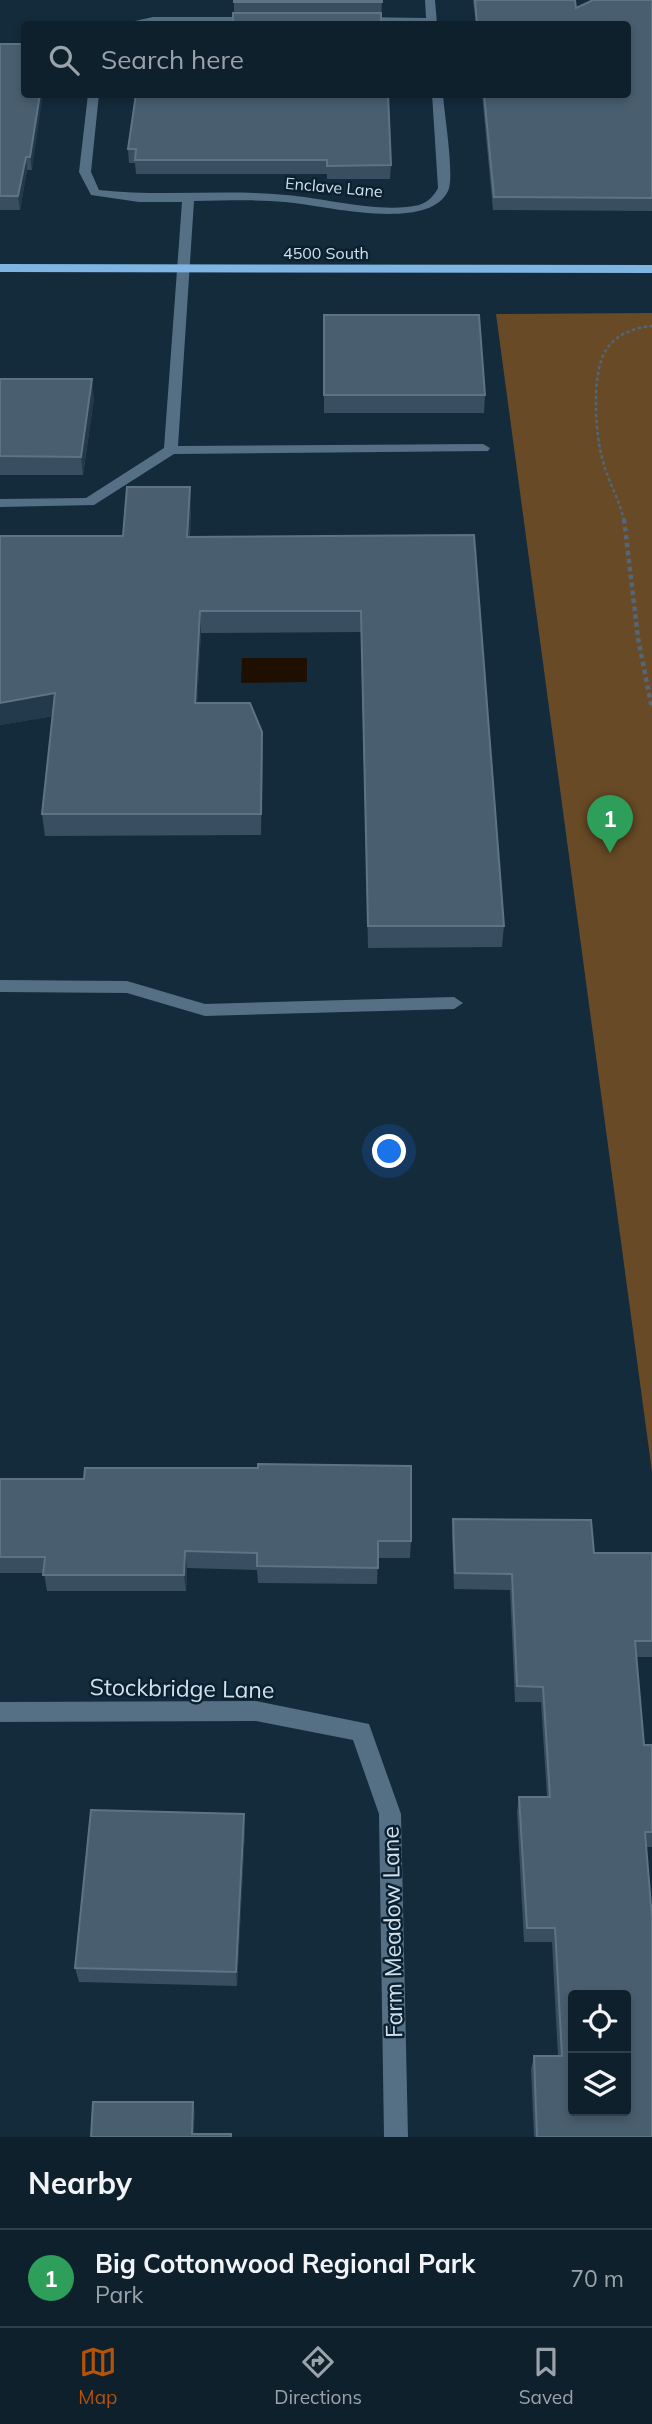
<!DOCTYPE html>
<html lang="en">
<head>
<meta charset="utf-8">
<style>
	:root { --surface:#0f202d; --page:#1d2d39; --text:#f1f3f6; --muted:#9ba3aa; --line:#2f3e49; --accent:#b45309 }
	body { margin:0; font-family:Mulish,sans-serif; background:var(--page); color:var(--text) }
	.controls { position:absolute; right:21px; bottom:21px; display:grid; overflow:hidden; border-radius:7px; box-shadow:0 4px 10px #0003 }
	.controls button { width:63px; height:63px; display:grid; place-items:center; padding:0; border:0; border-bottom:2px solid var(--line); background:var(--surface); color:var(--text); font:35px sans-serif }
	.you { position:absolute; left:390px; top:1152px; width:24px; height:24px; margin:-18px; border:5px solid #fff; border-radius:50%; background:#1a73e8; box-shadow:0 0 0 10px #1a73e833 }
	.badge { display:grid; place-items:center; width:46px; height:46px; border-radius:50%; background:var(--accent); color:#fff; font-size:23px; font-weight:700 }
	.pin { position:absolute; translate:-50% -58px; filter:drop-shadow(0 2px 4px #0008) }
	.pin::after { content:''; position:absolute; top:37px; width:24px; height:21px; background:inherit; clip-path:polygon(0 0,100% 0,50% 100%) }
	.list { margin:0; padding:0; list-style:none }
	h2 { display:flex; justify-content:space-between; align-items:center; height:91px; margin:0; padding:0 28px; font-size:30px }
	h2 small { font-size:23px; font-weight:400; color:var(--muted) }
	.list li { display:grid; grid-template-columns:46px 1fr auto; gap:21px; align-items:center; box-sizing:border-box; height:98px; padding:0 28px; border-top:2px solid var(--line) }
	.list b { display:block; font-size:26px; white-space:nowrap }
	.list p { margin:0; font-size:23px; white-space:nowrap; color:var(--muted) }
	.list em { font-size:23px; font-style:normal; color:var(--muted) }
	.icon { flex:none; width:38px; height:38px; fill:none; stroke:currentColor; stroke-width:2; stroke-linecap:round; stroke-linejoin:round }
	.map { position:relative; flex:none; width:652px; height:2137px; overflow:hidden }
	.search { position:absolute; background:var(--surface); box-shadow:0 4px 10px #0003; left:21px; right:21px; top:21px; height:77px; display:flex; align-items:center; gap:18px; box-sizing:border-box; padding:0 24px; border-radius:7px; color:var(--muted); font-size:26px }
	.sheet { height:189px; background:var(--surface) }
	nav { display:flex; justify-content:space-around; align-items:center; box-sizing:border-box; height:98px; border-top:2px solid var(--line); background:var(--surface); font-size:19px; color:var(--muted) }
	nav a { display:grid; justify-items:center; gap:4px }
	nav .on { color:var(--accent) }
	.map>svg:first-child { display:block }
	.green { fill:#684a26 }
	.water { fill:#1f0f00 }
	.lines { fill:none; stroke-linecap:round; stroke-linejoin:round }
	.path-far1 { stroke:#526675; stroke-width:2.5; stroke-dasharray:3.5 2.5; stroke-linecap:butt }
	.path { stroke:#526675; stroke-width:4.5; stroke-dasharray:4.5 3.5; stroke-linecap:butt }
	.minor { fill:#556f85; fill-rule:evenodd }
	.major { fill:#7eb5e3; fill-rule:evenodd }
	.wall { fill:#394f61 }
	.shaded-wall { fill:#233a4c }
	.building { fill:#495f70; stroke:#5e7384; stroke-width:2; fill-rule:evenodd }
	.labels { text-anchor:middle; dominant-baseline:central; stroke-width:5; stroke-linejoin:round; paint-order:stroke }
	.far-street-label { font-size:16px; fill:#d2e0ec; stroke:#0a2132 }
	.near-street-label { font-size:23px; fill:#d2e0ec; stroke:#0a2132 }
</style>
</head>
<body>
<div class="map">
<svg width="652" height="2137" viewBox="0 0 652 2137">
	<rect width="100%" height="100%" fill="#142b3c"/>
	<path class="green" d="M 652,313 L 652,1472 L 496,314 Z"/>
	<path class="water" d="M 242,658 L 307,658 L 307,682 L 241,683 Z"/>
	<g class="lines">
		<path class="path-far1" d="M 624,521 C 620,500 608,482 603,461 C 595,435 591,373 606,350 C 615,335 635,327 652,326"/>
		<path class="path" d="M 624,519 L 638,638 L 652,709"/>
		<path class="minor" d="M 425,0 L 435,0 L 437,24 L 358,23 L 353,20 L 358,17 L 426,18 Z
			M 153,17 L 257,17 L 262,20 L 257,23 L 121,24 Z
			M 88,94 L 99,94 L 91,172 L 99,190 C 162,197 224,189 286,195 C 325,198 381,214 419,205 C 428,202 434,196 438,188 L 432,94 L 443,94 C 444,113 455,177 448,191 C 428,233 323,205 285,202 C 255,199 224,201 194,201 L 178,446 L 483,444 L 490,448 L 488,451 L 174,454 L 94,505 L 0,507 L 0,499 L 86,498 L 164,448 L 182,202 L 139,202 L 91,195 L 79,172 Z
			M 0,980 L 127,981 L 205,1004 L 454,997 L 463,1003 L 454,1009 L 205,1016 L 127,993 L 0,992 Z
			M 256,1701 L 369,1724 L 401,1814 L 408,2137 L 384,2137 L 379,1814 L 353,1740 L 256,1721 L 0,1722 L 0,1702 Z"/>
		<path class="major" d="M 0,264 L 652,265 L 652,273 L 0,272 Z"/>
	</g>
	<path class="wall" d="M 234,0 L 382,0 L 381,24 L 234,13 Z
		M 473,0 L 575,0 L 576,8 L 652,0 L 652,211 L 493,210 L 482,94 L 627,94 L 627,24 L 476,24 Z
		M 0,44 L 24,44 L 32,170 L 27,170 L 20,210 L 0,210 Z
		M 136,94 L 391,165 L 390,179 L 327,179 L 327,174 L 136,174 L 135,163 L 129,163 L 128,149 Z
		M 324,315 L 485,395 L 484,413 L 324,413 Z
		M 0,379 L 94,398 L 83,475 L 0,475 Z
		M 191,508 L 190,537 L 474,535 L 504,926 L 502,947 L 368,948 L 361,632 L 201,633 L 197,703 L 262,732 L 261,835 L 45,836 L 42,814 L 53,716 L 0,725 L 0,536 L 123,536 Z
		M 0,1479 L 411,1541 L 410,1558 L 378,1558 L 377,1584 L 258,1583 L 257,1570 L 187,1568 L 186,1591 L 47,1591 L 44,1573 L 0,1573 Z
		M 453,1519 L 594,1553 L 652,1553 L 652,1657 L 637,1657 L 644,1745 L 652,1745 L 652,1847 L 646,1847 L 652,2137 L 534,2137 L 531,2069 L 534,2056 L 558,2056 L 552,1942 L 524,1942 L 517,1812 L 519,1797 L 547,1797 L 541,1702 L 515,1702 L 510,1590 L 454,1589 L 452,1536 Z
		M 245,1829 L 237,1986 L 79,1982 L 75,1968 Z"/>
	<path class="shaded-wall" d="M 40,94 L 43,94 L 32,170 L 30,157 Z
		M 26,157 L 27,170 L 20,210 L 18,196 Z
		M 92,379 L 94,398 L 83,475 L 81,457 Z
		M 190,487 L 191,508 L 188,558 L 187,537 Z
		M 200,611 L 201,633 L 196,725 L 195,703 Z
		M 55,693 L 58,715 L 0,725 L 0,703 Z
		M 262,732 L 263,754 L 261,835 L 261,814 Z
		M 185,1551 L 187,1568 L 186,1591 L 184,1575 Z
		M 244,1814 L 245,1829 L 237,1986 L 236,1972 Z
		M 193,2102 L 195,2112 L 194,2137 L 192,2134 Z"/>
	<path class="building" d="M 234,0 L 382,0 L 382,2 L 234,2 Z
		M 475,0 L 575,0 L 576,8 L 593,0 L 652,0 L 652,198 L 494,197 L 484,94 L 627,94 L 627,24 L 477,24 Z
		M 233,13 L 381,13 L 381,24 L 233,24 Z
		M 0,44 L 24,44 L 24,94 L 40,94 L 30,157 L 26,157 L 18,196 L 0,196 Z
		M 136,94 L 388,94 L 391,165 L 327,166 L 327,160 L 135,160 L 136,149 L 128,149 Z
		M 324,315 L 479,315 L 485,395 L 324,395 Z
		M 0,379 L 92,379 L 81,457 L 0,456 Z
		M 127,487 L 190,487 L 187,537 L 474,535 L 504,926 L 368,926 L 361,611 L 200,611 L 195,703 L 250,703 L 262,732 L 261,814 L 42,814 L 55,693 L 0,703 L 0,536 L 123,536 Z
		M 258,1464 L 411,1466 L 411,1541 L 378,1541 L 378,1568 L 257,1566 L 257,1553 L 185,1551 L 184,1575 L 43,1575 L 45,1557 L 0,1557 L 0,1479 L 84,1479 L 85,1468 L 258,1468 Z
		M 453,1519 L 591,1520 L 594,1553 L 652,1553 L 652,1641 L 635,1641 L 644,1745 L 652,1745 L 652,1832 L 645,1832 L 652,1918 L 652,2137 L 537,2137 L 534,2056 L 562,2056 L 555,1928 L 527,1928 L 519,1797 L 550,1797 L 543,1687 L 517,1686 L 512,1574 L 455,1573 ZM 573,1995 L 626,1995 L 626,2111 L 573,2111 Z
		M 91,1810 L 244,1814 L 236,1972 L 75,1968 Z
		M 93,2102 L 193,2102 L 192,2134 L 231,2134 L 231,2137 L 91,2137 Z"/>
	<g class="labels">
		<g class="far-street-label">
			<text transform="translate(334 187) rotate(5)">Enclave Lane</text>
			<text x="326" y="253">4500 South</text>
		</g>
		<g class="near-street-label">
			<text transform="translate(182 1688) rotate(1)">Stockbridge Lane</text>
			<text transform="translate(392 1932) rotate(-91)">Farm Meadow Lane</text>
		</g>
	</g>
</svg>
<div class="controls">
<button><svg class="icon" aria-label="locate" viewBox="0 0 24 24"><circle cx="12" cy="12" r="6"/><path d="M12 2v4M12 18v4M2 12h4M18 12h4"/></svg></button>
<button><svg class="icon" aria-label="layers" viewBox="0 0 24 24"><path d="M12 4l9 5-9 5-9-5zM3 14l9 5 9-5"/></svg></button>
</div>
<div class="you"></div>
<div class="pin badge" style="left:610px;top:853px;background:#2e9e5b">1</div>
<div class="search"><svg class="icon" aria-label="search" viewBox="0 0 24 24"><circle cx="10" cy="10" r="6"/><path d="M15 15l6 6"/></svg>Search here</div>
</div>
<section class="sheet">
<h2>Nearby<small></small></h2>
<ul class="list">
<li><span class="badge" style="background:#2e9e5b">1</span><div><b>Big Cottonwood Regional Park</b><p>Park</p></div><em>70 m</em></li>
</ul>
</section>
<nav>
<a class="on"><svg class="icon" aria-label="map" viewBox="0 0 24 24"><path d="M3 6l6-2 6 2 6-2v14l-6 2-6-2-6 2zM9 4v14M15 6v14"/></svg>Map</a>
<a><svg class="icon" aria-label="directions" viewBox="0 0 24 24"><path d="M12 3l9 9-9 9-9-9zM9 14v-3h6M13 9l2 2-2 2"/></svg>Directions</a>
<a><svg class="icon" aria-label="saved" viewBox="0 0 24 24"><path d="M7 4h10v16l-5-4-5 4z"/></svg>Saved</a>
</nav>
</body>
</html>
